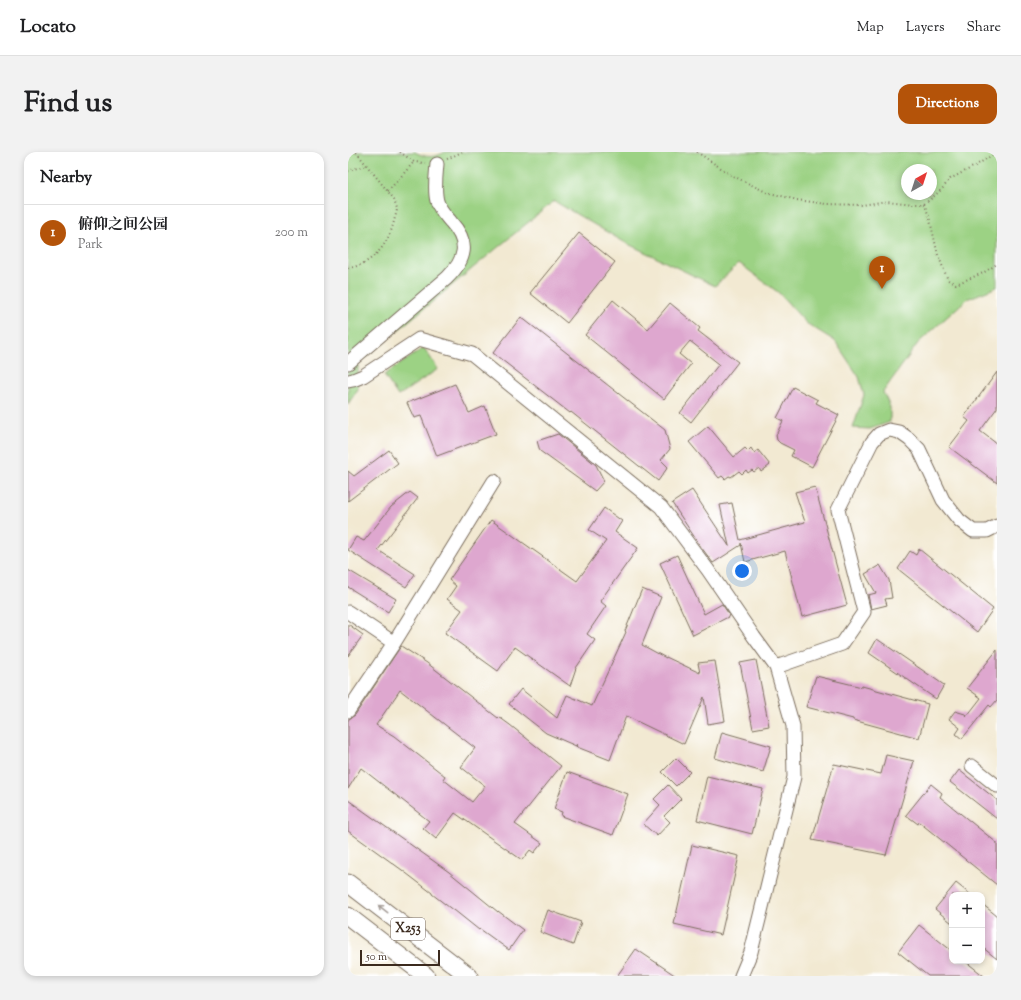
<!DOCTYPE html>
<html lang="en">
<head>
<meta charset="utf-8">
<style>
	:root { --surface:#fff; --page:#f2f2f2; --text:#202124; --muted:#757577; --line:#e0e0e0; --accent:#b45309 }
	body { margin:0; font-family:"Sorts Mill Goudy","Noto Serif SC",serif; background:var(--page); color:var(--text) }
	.controls { position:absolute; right:12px; bottom:12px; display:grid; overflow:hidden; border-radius:8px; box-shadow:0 2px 6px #0003 }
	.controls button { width:36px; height:36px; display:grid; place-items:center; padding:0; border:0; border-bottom:1px solid var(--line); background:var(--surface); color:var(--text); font:20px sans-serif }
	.compass { position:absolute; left:553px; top:12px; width:36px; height:36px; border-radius:50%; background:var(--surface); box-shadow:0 2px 6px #0003; rotate:39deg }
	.scale { position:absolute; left:12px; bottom:10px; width:80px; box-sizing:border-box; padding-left:4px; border:2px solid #3b2a1e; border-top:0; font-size:11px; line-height:14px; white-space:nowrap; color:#3b2a1e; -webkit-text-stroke:3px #fff; paint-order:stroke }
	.you { position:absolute; left:394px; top:419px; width:14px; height:14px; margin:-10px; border:3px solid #fff; border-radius:50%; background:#1a73e8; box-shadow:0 0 0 6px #1a73e833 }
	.badge { display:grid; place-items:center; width:26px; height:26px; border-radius:50%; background:var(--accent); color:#fff; font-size:13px; font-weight:700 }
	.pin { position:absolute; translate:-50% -33px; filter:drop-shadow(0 1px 2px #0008) }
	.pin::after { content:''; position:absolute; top:21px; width:14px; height:12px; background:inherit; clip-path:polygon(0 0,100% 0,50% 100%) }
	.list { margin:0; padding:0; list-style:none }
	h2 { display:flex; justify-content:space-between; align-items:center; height:52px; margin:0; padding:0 16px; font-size:17px }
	h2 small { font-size:13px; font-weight:400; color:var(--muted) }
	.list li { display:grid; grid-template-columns:26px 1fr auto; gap:12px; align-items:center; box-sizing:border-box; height:56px; padding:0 16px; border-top:1px solid var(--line) }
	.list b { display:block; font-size:15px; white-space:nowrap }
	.list p { margin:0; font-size:13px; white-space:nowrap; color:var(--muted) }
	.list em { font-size:13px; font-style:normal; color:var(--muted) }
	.map { position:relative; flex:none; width:649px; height:824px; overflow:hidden; border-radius:12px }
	header { display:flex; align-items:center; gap:24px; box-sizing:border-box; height:56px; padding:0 20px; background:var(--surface); border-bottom:1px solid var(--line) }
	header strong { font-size:19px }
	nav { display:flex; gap:22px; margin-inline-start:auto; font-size:14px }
	.intro { display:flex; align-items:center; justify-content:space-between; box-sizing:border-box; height:96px; padding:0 24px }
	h1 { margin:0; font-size:28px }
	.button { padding:10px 18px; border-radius:12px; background:var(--accent); color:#fff; font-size:14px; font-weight:700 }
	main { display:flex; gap:24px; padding:0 24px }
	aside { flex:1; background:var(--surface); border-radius:12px; box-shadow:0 2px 6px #0003 }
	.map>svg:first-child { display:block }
	.green { fill:#9cd284; stroke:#6c7e51; fill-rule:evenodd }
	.building { fill:#dea7cf; fill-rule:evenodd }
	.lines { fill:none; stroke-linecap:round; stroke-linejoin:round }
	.minor-casing { stroke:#7b6d5d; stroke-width:15 }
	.major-casing { stroke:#7b6d5d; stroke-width:19 }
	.path { stroke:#7b6d5d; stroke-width:2; stroke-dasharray:1 3; stroke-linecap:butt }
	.minor { stroke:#fff; stroke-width:13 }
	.major { stroke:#fff; stroke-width:17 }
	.oneway { stroke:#a79f9a }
	.labels { text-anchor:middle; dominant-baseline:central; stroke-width:3; stroke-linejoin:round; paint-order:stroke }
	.shield { fill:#fff; stroke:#766a62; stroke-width:1 }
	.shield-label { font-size:13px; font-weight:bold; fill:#3b2a1e }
</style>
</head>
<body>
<header>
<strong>Locato</strong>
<nav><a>Map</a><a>Layers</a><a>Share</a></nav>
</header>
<div class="intro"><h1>Find us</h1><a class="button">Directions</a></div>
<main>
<aside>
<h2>Nearby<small></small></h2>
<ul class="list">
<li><span class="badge">1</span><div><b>俯仰之间公园</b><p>Park</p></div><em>200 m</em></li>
</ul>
</aside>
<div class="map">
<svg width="649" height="824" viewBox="0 0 649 824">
	<rect width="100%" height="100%" fill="#fff"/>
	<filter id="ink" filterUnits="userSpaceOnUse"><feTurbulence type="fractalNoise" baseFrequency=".025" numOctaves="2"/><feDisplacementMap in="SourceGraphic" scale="8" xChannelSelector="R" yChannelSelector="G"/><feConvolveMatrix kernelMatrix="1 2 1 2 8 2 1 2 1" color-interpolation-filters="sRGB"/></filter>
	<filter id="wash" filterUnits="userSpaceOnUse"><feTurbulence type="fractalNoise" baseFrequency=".012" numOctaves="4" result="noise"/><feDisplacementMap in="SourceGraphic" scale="16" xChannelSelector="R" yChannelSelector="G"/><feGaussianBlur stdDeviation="0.9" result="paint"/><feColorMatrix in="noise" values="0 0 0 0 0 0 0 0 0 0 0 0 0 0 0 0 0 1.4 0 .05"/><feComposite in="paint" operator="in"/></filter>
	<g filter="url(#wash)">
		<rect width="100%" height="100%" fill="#f2e9d2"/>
		<path class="green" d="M 0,0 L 67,0 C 78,6 86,6 97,0 L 649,0 L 649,135 L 619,147 L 570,191 L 535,240 L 542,255 L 542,270 L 522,277 L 505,276 L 516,243 L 511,225 L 487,189 L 458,171 L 431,141 L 391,111 L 367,134 L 276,90 L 206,49 L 10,211 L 10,237 L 0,252 ZM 559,18 L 583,18 L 583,42 L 559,42 Z
			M 76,196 L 90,217 L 50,244 L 36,223 Z"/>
		<g id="blocks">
			<path class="building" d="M 231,81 L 267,110 L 219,171 L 182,141 Z
				M 265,148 L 300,177 L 322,151 L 352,176 L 350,179 L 390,210 L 343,270 L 332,261 L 371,212 L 342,189 L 331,202 L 343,212 L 316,247 L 237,183 Z
				M 173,165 L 317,278 L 322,297 L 313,308 L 320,315 L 310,329 L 223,260 L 222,261 L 145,201 Z
				M 649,220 L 649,256 L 632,279 L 649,292 L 649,331 L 601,295 L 621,269 L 616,265 Z
				M 107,232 L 121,261 L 137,254 L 148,282 L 89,304 L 73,264 L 66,266 L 59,251 Z
				M 445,235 L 470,248 L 468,251 L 491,263 L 464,315 L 443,304 L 446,298 L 432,291 L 429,288 L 428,283 L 435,269 L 429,266 Z
				M 360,274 L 386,305 L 397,296 L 400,299 L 403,296 L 406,301 L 410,298 L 422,313 L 413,320 L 411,316 L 406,320 L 404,318 L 400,321 L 398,318 L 394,322 L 391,319 L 383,325 L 381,324 L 377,327 L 374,324 L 371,326 L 341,290 Z
				M 210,282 L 248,313 L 256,329 L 247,339 L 192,299 L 189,289 Z
				M 41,298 L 50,311 L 0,349 L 0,319 L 6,324 Z
				M 467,335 L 499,453 L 454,465 L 437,399 L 397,410 L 393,391 L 393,393 L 365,411 L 353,395 L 324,351 L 344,338 L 381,394 L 372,353 L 384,351 L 392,388 L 457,370 L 447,340 Z
				M 62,340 L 70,346 L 30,398 L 67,422 L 58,435 L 0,398 L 8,385 L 16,389 L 43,355 Z
				M 256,356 L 274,369 L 267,380 L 290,396 L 252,449 L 258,454 L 239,482 L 247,488 L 228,516 L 222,534 L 167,495 L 150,519 L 97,481 L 114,458 L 99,447 L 108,434 L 101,428 L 143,368 L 229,429 L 258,389 L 241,378 Z
				M 571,397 L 645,457 L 629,480 L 550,417 L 562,399 L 568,403 Z
				M 329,403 L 356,462 L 374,452 L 382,464 L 345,483 L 312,411 Z
				M 532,413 L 541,428 L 544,446 L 537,447 L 539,453 L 523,457 L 520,443 L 528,441 L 517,422 Z
				M 0,418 L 48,447 L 40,460 L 0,435 Z
				M 294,437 L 313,445 L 294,493 L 318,506 L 318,505 L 352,521 L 350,511 L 367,509 L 377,569 L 360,572 L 356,545 L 336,592 L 278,564 L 262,608 L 229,595 L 228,594 L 229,592 L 228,594 L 198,581 L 161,552 L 173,537 L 209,566 L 219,543 L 244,554 L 278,480 L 277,479 Z
				M 0,472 L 15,483 L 0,504 Z
				M 529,487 L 596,533 L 588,547 L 521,501 Z
				M 53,494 L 79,511 L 150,566 L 151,565 L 162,573 L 213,614 L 167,672 L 194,691 L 186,701 L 182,698 L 174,708 L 107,661 L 88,687 L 75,676 L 81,669 L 13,616 L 0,637 L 0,569 L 1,567 L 7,563 ZM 52,538 L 127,596 L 113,615 L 137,634 L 124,650 L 95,627 L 97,624 L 46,584 L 28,573 Z
				M 649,498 L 649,548 L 643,555 L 641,553 L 614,587 L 608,582 L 612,576 L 601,567 L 607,559 L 617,562 L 619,564 L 633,546 L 619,536 Z
				M 408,508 L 421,574 L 405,577 L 392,511 Z
				M 468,524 L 514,535 L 514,534 L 580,552 L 571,586 L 505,568 L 505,567 L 458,555 Z
				M 374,580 L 423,594 L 415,620 L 367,606 Z
				M 538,603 L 566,609 L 538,703 L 464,688 L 486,612 L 533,622 Z
				M 328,606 L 342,620 L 328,634 L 314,620 Z
				M 611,618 L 649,648 L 649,667 L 602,630 Z
				M 219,620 L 280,642 L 265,683 L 213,664 L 214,660 L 206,657 Z
				M 359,624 L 415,637 L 404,682 L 349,668 Z
				M 583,632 L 594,641 L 592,645 L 649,691 L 649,733 L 571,670 L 570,672 L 558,663 Z
				M 320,633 L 333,647 L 316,664 L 322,670 L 309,684 L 295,672 L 312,653 L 306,647 Z
				M 0,648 L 101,720 L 150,760 L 150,759 L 175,778 L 161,798 L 132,777 L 131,778 L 106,758 L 106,759 L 84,742 L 84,741 L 54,718 L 0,679 Z
				M 344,693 L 391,704 L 373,783 L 326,772 Z
				M 608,731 L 623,743 L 604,743 L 604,771 L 587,757 Z
				M 634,752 L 649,764 L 649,807 L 634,795 Z
				M 200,758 L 233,770 L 225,793 L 192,780 Z
				M 571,773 L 604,799 L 604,809 L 617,809 L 636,824 L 580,824 L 550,800 Z
				M 288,797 L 328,824 L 269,824 Z"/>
		</g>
	</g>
	<g filter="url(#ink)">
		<use href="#blocks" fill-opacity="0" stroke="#7b6d5d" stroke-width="1"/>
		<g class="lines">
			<g class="minor-casing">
				<path id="minor" d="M 0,211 L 99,126 C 118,107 122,91 103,70 C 98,64 91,57 89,49 C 86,38 88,24 89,12
					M 0,229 L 5,228 L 15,224 L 71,187 L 124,202 L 313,355 L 360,418 L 406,485 L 428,515 L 445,574 L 446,625 L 403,800 L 393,824
					M 0,460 L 46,491
					M 428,515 L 494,492 L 516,460 L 490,358 L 524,290 L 531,282 L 541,278 L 551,280 L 561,287 L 571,297 L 595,348 L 611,368 L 625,379 L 639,379 L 649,374
					M 0,559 L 46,491 L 146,329
					M 624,614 L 649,634"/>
			</g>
			<g class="major-casing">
				<path id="major" d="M 0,731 L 121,824
					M 0,764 L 78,824"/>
			</g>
			<path class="path" d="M 52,0 L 66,10 L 77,11
				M 349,0 L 383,23 L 418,40 L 449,48 L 479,52 L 514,53 L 539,49 L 565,52 L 576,52 L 584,46 L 594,37 L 602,27 L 627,14 L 649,0
				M 0,1 L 4,0
				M 99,7 L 114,0
				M 0,19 L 18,13
				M 40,39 L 66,10
				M 576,52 L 581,64 L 590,103 L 600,128 L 608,132 L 635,121 L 649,112
				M 0,116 C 24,113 41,92 46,69 C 47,65 49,60 49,56 C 48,54 47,50 46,47 L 8,0"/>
			<use href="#minor" class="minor"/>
			<use href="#major" class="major"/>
		</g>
		<defs><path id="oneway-shaft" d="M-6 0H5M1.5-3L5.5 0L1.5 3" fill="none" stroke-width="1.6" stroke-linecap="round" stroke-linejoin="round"/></defs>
		<use class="oneway" href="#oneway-shaft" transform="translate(35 757) rotate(-142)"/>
	</g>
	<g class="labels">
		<rect class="shield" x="43" y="766" width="34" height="22" rx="3"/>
		<g class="shield-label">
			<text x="60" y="777">X253</text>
		</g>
	</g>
</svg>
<div class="controls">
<button>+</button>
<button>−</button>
</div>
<svg class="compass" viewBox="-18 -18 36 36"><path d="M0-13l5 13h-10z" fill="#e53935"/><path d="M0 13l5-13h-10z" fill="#757577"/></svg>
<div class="scale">50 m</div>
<div class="you"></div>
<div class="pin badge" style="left:534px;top:137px">1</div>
</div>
</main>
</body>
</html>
